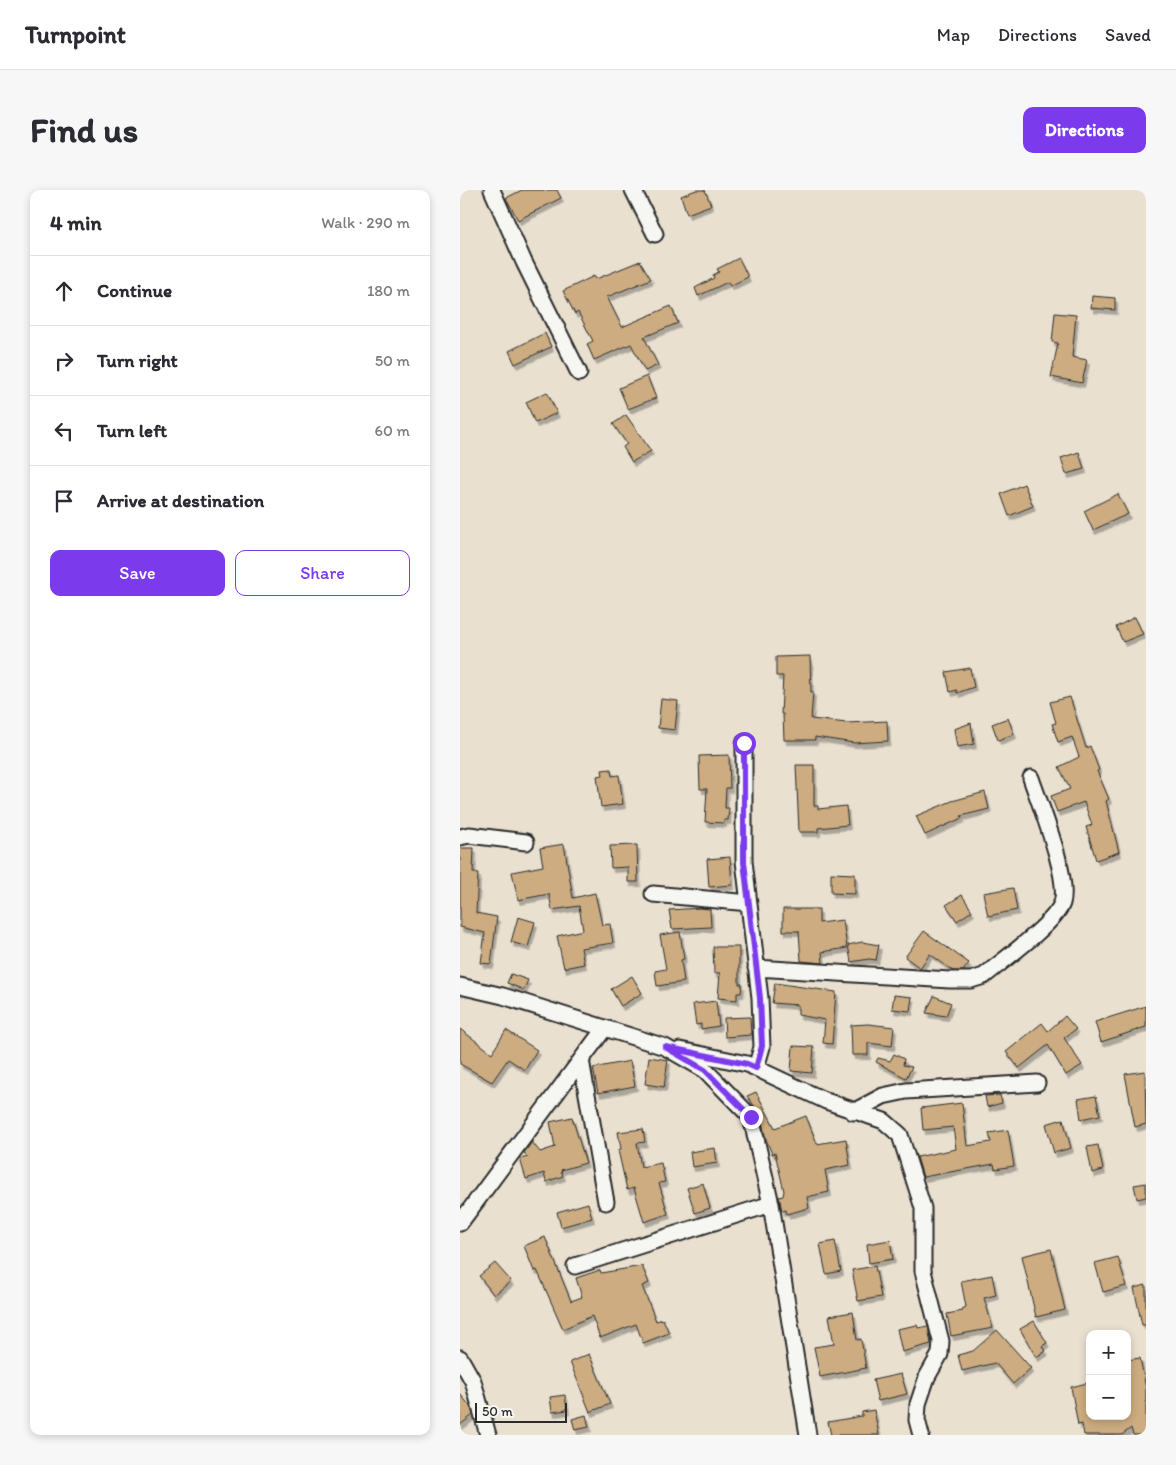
<!DOCTYPE html>
<html lang="en">
<head>
<meta charset="utf-8">
<style>
	:root { --surface:#fff; --page:#f7f7f7; --text:#2b2b33; --muted:#7c7c81; --line:#e1e1e2; --accent:#7c3aed }
	body { margin:0; font-family:Itim,sans-serif; background:var(--page); color:var(--text) }
	.controls { position:absolute; right:15px; bottom:15px; display:grid; overflow:hidden; border-radius:10px; box-shadow:0 2px 8px #0003 }
	.controls button { width:45px; height:45px; display:grid; place-items:center; padding:0; border:0; border-bottom:1px solid var(--line); background:var(--surface); color:var(--text); font:25px sans-serif }
	.scale { position:absolute; left:15px; bottom:12px; width:92px; box-sizing:border-box; padding-left:5px; border:2px solid #2b2b2b; border-top:0; font-size:14px; line-height:18px; white-space:nowrap; color:#2b2b2b; -webkit-text-stroke:4px #f6f6f2; paint-order:stroke }
	.stop { position:absolute; width:15px; height:15px; margin:-11px; border:4px solid #7c3aed; border-radius:50%; background:#fff }
	.stop.end { background:#7c3aed; border-color:#fff; box-shadow:0 1px 5px #0008 }
	.list { margin:0; padding:0; list-style:none }
	h2 { display:flex; justify-content:space-between; align-items:center; height:65px; margin:0; padding:0 20px; font-size:21px }
	h2 small { font-size:16px; font-weight:400; color:var(--muted) }
	.list li { display:grid; grid-template-columns:32px 1fr auto; gap:15px; align-items:center; box-sizing:border-box; height:70px; padding:0 20px; border-top:1px solid var(--line) }
	.list b { display:block; font-size:19px; white-space:nowrap }
	.list em { font-size:16px; font-style:normal; color:var(--muted) }
	.actions { display:flex; gap:10px; padding:15px 20px }
	.actions a { flex:1; padding:11px 0; border:1px solid var(--accent); border-radius:10px; text-align:center; font-size:18px; color:var(--accent) }
	.actions .main { background:var(--accent); color:#fff }
	.icon { flex:none; width:28px; height:28px; fill:none; stroke:currentColor; stroke-width:2; stroke-linecap:round; stroke-linejoin:round }
	.map { position:relative; flex:none; width:686px; height:1245px; overflow:hidden; border-radius:10px }
	header { display:flex; align-items:center; gap:30px; box-sizing:border-box; height:70px; padding:0 25px; background:var(--surface); border-bottom:1px solid var(--line) }
	header strong { font-size:24px }
	nav { display:flex; gap:28px; margin-inline-start:auto; font-size:18px }
	.intro { display:flex; align-items:center; justify-content:space-between; box-sizing:border-box; height:120px; padding:0 30px }
	h1 { margin:0; font-size:35px }
	.button { padding:12px 22px; border-radius:10px; background:var(--accent); color:#fff; font-size:18px; font-weight:700 }
	main { display:flex; gap:30px; padding:0 30px }
	aside { flex:1; background:var(--surface); border-radius:10px; box-shadow:0 2px 8px #0003 }
	.map>svg:first-child { display:block }
	.building { fill:#ccac80; stroke:#2b2b2b; filter:url(#shadow) }
	.lines { fill:none; stroke-linecap:round; stroke-linejoin:round }
	.street-casing { stroke:#2b2b2b; stroke-width:19 }
	.street { stroke:#f6f6f2; stroke-width:15 }
	.route { stroke:#7c3aed; stroke-width:6 }
</style>
</head>
<body>
<header>
<strong>Turnpoint</strong>
<nav><a>Map</a><a>Directions</a><a>Saved</a></nav>
</header>
<div class="intro"><h1>Find us</h1><a class="button">Directions</a></div>
<main>
<aside>
<h2>4 min<small>Walk · 290 m</small></h2>
<ul class="list">
<li><svg class="icon" aria-label="ahead" viewBox="0 0 24 24"><path d="M12 20V5M6 11l6-6 6 6"/></svg><div><b>Continue</b></div><em>180 m</em></li>
<li><svg class="icon" aria-label="right" viewBox="0 0 24 24"><path d="M7 20v-9h11M14 6l5 5-5 5"/></svg><div><b>Turn right</b></div><em>50 m</em></li>
<li><svg class="icon" aria-label="left" viewBox="0 0 24 24"><path d="M17 20v-9H6M10 6l-5 5 5 5"/></svg><div><b>Turn left</b></div><em>60 m</em></li>
<li><svg class="icon" aria-label="arrive" viewBox="0 0 24 24"><path d="M6 21V4h12l-3 4 3 4H6"/></svg><div><b>Arrive at destination</b></div></li>
</ul>
<div class="actions"><a class="main">Save</a><a>Share</a></div>
</aside>
<div class="map">
<svg width="686" height="1245" viewBox="0 0 686 1245">
	<defs>
		<filter id="shadow"><feDropShadow dx="2.5" dy="4.5" stdDeviation="0" flood-color="#0004"/></filter>
	</defs>
	<rect width="100%" height="100%" fill="#e9e0d0"/>
	<filter id="ink" filterUnits="userSpaceOnUse"><feTurbulence type="fractalNoise" baseFrequency=".02" numOctaves="2"/><feDisplacementMap in="SourceGraphic" scale="10" xChannelSelector="R" yChannelSelector="G"/><feConvolveMatrix kernelMatrix="1 2 1 2 8 2 1 2 1" color-interpolation-filters="sRGB"/></filter>
	<g filter="url(#ink)">
		<path class="building" d="M 62,0 L 97,0 L 101,8 L 58,30 L 46,8 Z
			M 236,0 L 245,0 L 251,15 L 227,24 L 221,6 Z
			M 279,68 L 288,87 L 270,96 L 268,92 L 238,106 L 235,98 L 254,88 L 253,85 L 259,82 L 257,79 Z
			M 180,71 L 191,89 L 147,107 L 162,137 L 211,116 L 218,133 L 184,147 L 198,175 L 185,181 L 171,154 L 134,170 L 127,154 L 133,151 L 118,122 L 115,124 L 103,101 L 134,86 L 136,89 Z
			M 632,106 L 655,108 L 655,120 L 631,118 Z
			M 595,123 L 616,125 L 612,167 L 627,170 L 622,193 L 591,187 L 598,153 L 592,152 Z
			M 85,143 L 91,157 L 55,174 L 49,161 Z
			M 187,186 L 196,208 L 168,219 L 159,198 Z
			M 87,202 L 97,223 L 75,233 L 66,212 Z
			M 166,225 L 191,261 L 172,272 L 163,257 L 167,254 L 153,234 Z
			M 619,262 L 624,279 L 606,284 L 601,268 Z
			M 564,294 L 573,316 L 549,326 L 541,304 Z
			M 658,304 L 668,324 L 633,340 L 624,321 Z
			M 675,427 L 683,444 L 663,452 L 656,437 Z
			M 350,466 L 351,502 L 353,502 L 351,529 L 387,533 L 427,531 L 428,551 L 394,553 L 355,547 L 355,550 L 324,550 L 323,524 L 321,524 L 323,486 L 316,486 L 316,467 Z
			M 510,478 L 514,497 L 497,503 L 497,500 L 490,502 L 486,482 Z
			M 610,507 L 626,558 L 630,556 L 639,580 L 637,581 L 649,609 L 646,611 L 659,662 L 636,670 L 626,637 L 632,635 L 624,612 L 597,622 L 591,606 L 610,599 L 599,577 L 619,567 L 612,547 L 598,552 L 592,534 L 596,533 L 590,512 Z
			M 201,509 L 218,511 L 215,540 L 198,538 Z
			M 548,528 L 554,544 L 538,550 L 532,534 Z
			M 511,533 L 514,554 L 497,557 L 494,539 Z
			M 269,565 L 270,598 L 266,598 L 265,618 L 269,618 L 268,630 L 264,630 L 264,633 L 245,632 L 247,599 L 240,599 L 239,566 Z
			M 336,575 L 354,575 L 354,616 L 358,616 L 358,619 L 386,616 L 388,635 L 358,638 L 358,642 L 339,642 Z
			M 151,579 L 152,586 L 159,585 L 163,614 L 141,617 L 137,586 L 143,585 L 142,580 Z
			M 525,602 L 529,619 L 501,626 L 502,628 L 465,645 L 456,626 L 492,611 Z
			M 104,654 L 113,708 L 135,703 L 142,735 L 150,734 L 153,753 L 121,758 L 124,774 L 104,778 L 97,746 L 123,740 L 119,716 L 92,720 L 89,704 L 58,710 L 52,682 L 83,676 L 80,658 Z
			M 177,655 L 178,692 L 168,692 L 168,677 L 151,678 L 150,656 Z
			M 0,658 L 14,658 L 13,683 L 18,683 L 16,723 L 37,727 L 31,774 L 21,773 L 25,743 L 0,737 Z
			M 270,667 L 272,695 L 249,697 L 247,669 Z
			M 371,683 L 395,684 L 395,704 L 371,703 Z
			M 553,698 L 557,720 L 528,726 L 523,703 Z
			M 502,705 L 512,721 L 497,731 L 486,715 Z
			M 240,718 L 250,719 L 251,737 L 212,739 L 209,720 Z
			M 323,719 L 359,719 L 359,733 L 383,730 L 387,758 L 362,762 L 363,773 L 341,771 L 339,741 L 323,741 Z
			M 58,727 L 75,732 L 68,757 L 51,752 Z
			M 464,741 L 509,773 L 503,781 L 493,781 L 470,764 L 460,778 L 445,767 Z
			M 220,742 L 224,769 L 221,770 L 224,792 L 197,796 L 195,781 L 206,779 L 200,745 Z
			M 402,752 L 419,755 L 416,770 L 409,769 L 391,772 L 388,755 Z
			M 253,757 L 279,757 L 279,794 L 282,794 L 281,803 L 277,803 L 277,810 L 258,808 L 260,783 L 254,783 Z
			M 51,784 L 68,790 L 64,800 L 47,793 Z
			M 172,786 L 182,803 L 161,816 L 151,799 Z
			M 315,793 L 376,802 L 372,854 L 363,853 L 365,830 L 338,825 L 338,815 L 312,813 Z
			M 434,805 L 452,807 L 450,821 L 432,819 Z
			M 474,806 L 491,813 L 486,826 L 466,823 Z
			M 256,811 L 259,836 L 241,839 L 241,834 L 236,835 L 233,814 Z
			M 686,816 L 686,837 L 641,852 L 635,832 Z
			M 605,826 L 616,839 L 604,848 L 622,875 L 606,885 L 588,855 L 559,878 L 546,862 L 582,833 L 588,841 Z
			M 290,827 L 291,845 L 265,847 L 264,828 Z
			M 408,834 L 434,837 L 432,856 L 408,853 L 408,865 L 392,865 L 391,835 Z
			M 0,839 L 32,863 L 46,840 L 77,860 L 65,880 L 48,869 L 32,892 L 0,874 Z
			M 333,856 L 354,857 L 352,883 L 331,881 Z
			M 434,864 L 444,869 L 443,875 L 452,877 L 446,888 L 416,872 L 418,868 L 430,871 Z
			M 189,867 L 208,870 L 204,897 L 185,894 Z
			M 170,871 L 175,896 L 138,903 L 133,878 Z
			M 685,881 L 686,934 L 675,937 L 665,884 Z
			M 296,902 L 315,938 L 346,926 L 357,954 L 386,949 L 390,975 L 365,980 L 369,1002 L 347,1007 L 349,1018 L 327,1024 L 326,1020 L 322,1021 L 319,1007 L 323,1006 L 324,1001 L 315,963 L 312,964 L 306,949 L 300,924 L 287,906 Z
			M 540,905 L 542,913 L 527,917 L 525,906 Z
			M 636,906 L 640,925 L 621,929 L 618,909 Z
			M 502,913 L 507,956 L 531,952 L 529,943 L 548,940 L 554,976 L 535,979 L 534,974 L 463,987 L 457,967 L 496,959 L 493,937 L 463,940 L 461,918 Z
			M 112,927 L 126,973 L 101,980 L 103,986 L 86,992 L 84,983 L 66,989 L 60,969 L 68,967 L 64,963 L 72,952 L 80,962 L 95,957 L 90,932 Z
			M 603,929 L 611,958 L 594,963 L 586,934 Z
			M 183,939 L 185,952 L 177,953 L 181,977 L 201,973 L 205,992 L 199,993 L 208,1024 L 184,1032 L 174,998 L 167,1000 L 158,960 L 161,959 L 158,942 Z
			M 638,955 L 643,980 L 632,983 L 627,957 Z
			M 255,958 L 257,973 L 232,977 L 230,962 Z
			M 243,993 L 250,1018 L 235,1023 L 227,998 Z
			M 686,993 L 686,1007 L 677,1009 L 674,995 Z
			M 128,1013 L 132,1028 L 101,1037 L 97,1022 Z
			M 85,1047 L 111,1111 L 122,1107 L 116,1088 L 140,1080 L 141,1083 L 182,1076 L 189,1093 L 182,1096 L 196,1131 L 203,1129 L 209,1143 L 183,1153 L 176,1134 L 140,1148 L 132,1126 L 103,1139 L 77,1080 L 74,1081 L 64,1056 Z
			M 430,1050 L 433,1069 L 409,1073 L 407,1054 Z
			M 375,1051 L 381,1081 L 366,1084 L 360,1054 Z
			M 591,1059 L 605,1120 L 576,1127 L 562,1066 Z
			M 658,1067 L 666,1096 L 643,1102 L 635,1073 Z
			M 35,1073 L 51,1091 L 34,1105 L 19,1086 Z
			M 415,1076 L 421,1107 L 398,1111 L 392,1080 Z
			M 532,1085 L 536,1105 L 524,1108 L 533,1138 L 491,1146 L 487,1124 L 503,1121 L 502,1119 L 506,1117 L 501,1091 Z
			M 686,1095 L 686,1135 L 682,1135 L 674,1098 Z
			M 393,1122 L 397,1150 L 401,1149 L 406,1178 L 360,1187 L 354,1157 L 374,1154 L 369,1126 Z
			M 574,1131 L 587,1153 L 582,1156 L 586,1161 L 576,1167 L 560,1139 Z
			M 457,1135 L 458,1138 L 468,1136 L 471,1154 L 442,1162 L 437,1139 Z
			M 537,1140 L 571,1178 L 553,1194 L 535,1173 L 502,1181 L 498,1165 L 513,1161 Z
			M 129,1164 L 150,1214 L 130,1222 L 110,1172 Z
			M 680,1168 L 686,1198 L 686,1245 L 673,1245 L 671,1238 L 662,1245 L 624,1245 L 622,1234 L 618,1235 L 611,1197 L 627,1193 L 630,1226 L 667,1226 L 667,1170 Z
			M 441,1184 L 447,1204 L 418,1211 L 413,1190 Z
			M 0,1204 L 11,1217 L 13,1225 L 0,1235 Z
			M 105,1205 L 107,1220 L 92,1222 L 90,1207 Z
			M 414,1220 L 419,1245 L 371,1245 L 368,1232 L 402,1226 L 402,1222 Z
			M 126,1225 L 129,1237 L 115,1240 L 112,1229 Z"/>
		<g class="lines">
			<g class="street-casing">
				<path id="street" d="M 32,0 L 64,72 L 119,183
					M 173,0 L 195,44
					M 284,553 L 284,671 L 300,808 L 302,857 L 296,878
					M 0,647 L 9,645 L 66,652
					M 193,704 L 289,713
					M 296,778 L 490,790 L 511,790 L 524,786 C 542,771 595,733 602,713 C 610,688 580,615 571,588
					M 0,796 L 43,806 L 205,857 L 245,880 L 291,927 L 311,1014 L 348,1245
					M 220,860 L 287,874 L 366,911 L 424,931 L 440,945 L 463,1018 L 463,1081 L 481,1151 L 480,1164 L 467,1187 L 458,1214 L 457,1230 L 461,1245
					M 121,870 L 146,1012
					M 393,922 L 423,906 L 446,901 L 577,893
					M 0,1033 L 144,839
					M 115,1076 L 311,1014
					M 0,1168 L 13,1191 L 28,1245"/>
			</g>
			<use href="#street" class="street"/>
		</g>
	</g>
	<g class="lines" filter="url(#ink)">
		<path class="route" d="M 284,553 L 284,672 L 300,808 L 302,856 L 296,878 L 287,874 L 205,857 L 245,880 L 291,927"/>
	</g>
</svg>
<div class="controls">
<button>+</button>
<button>−</button>
</div>
<div class="scale">50 m</div>
<div class="stop" style="left:284px;top:553px"></div>
<div class="stop end" style="left:291px;top:927px"></div>
</div>
</main>
</body>
</html>
